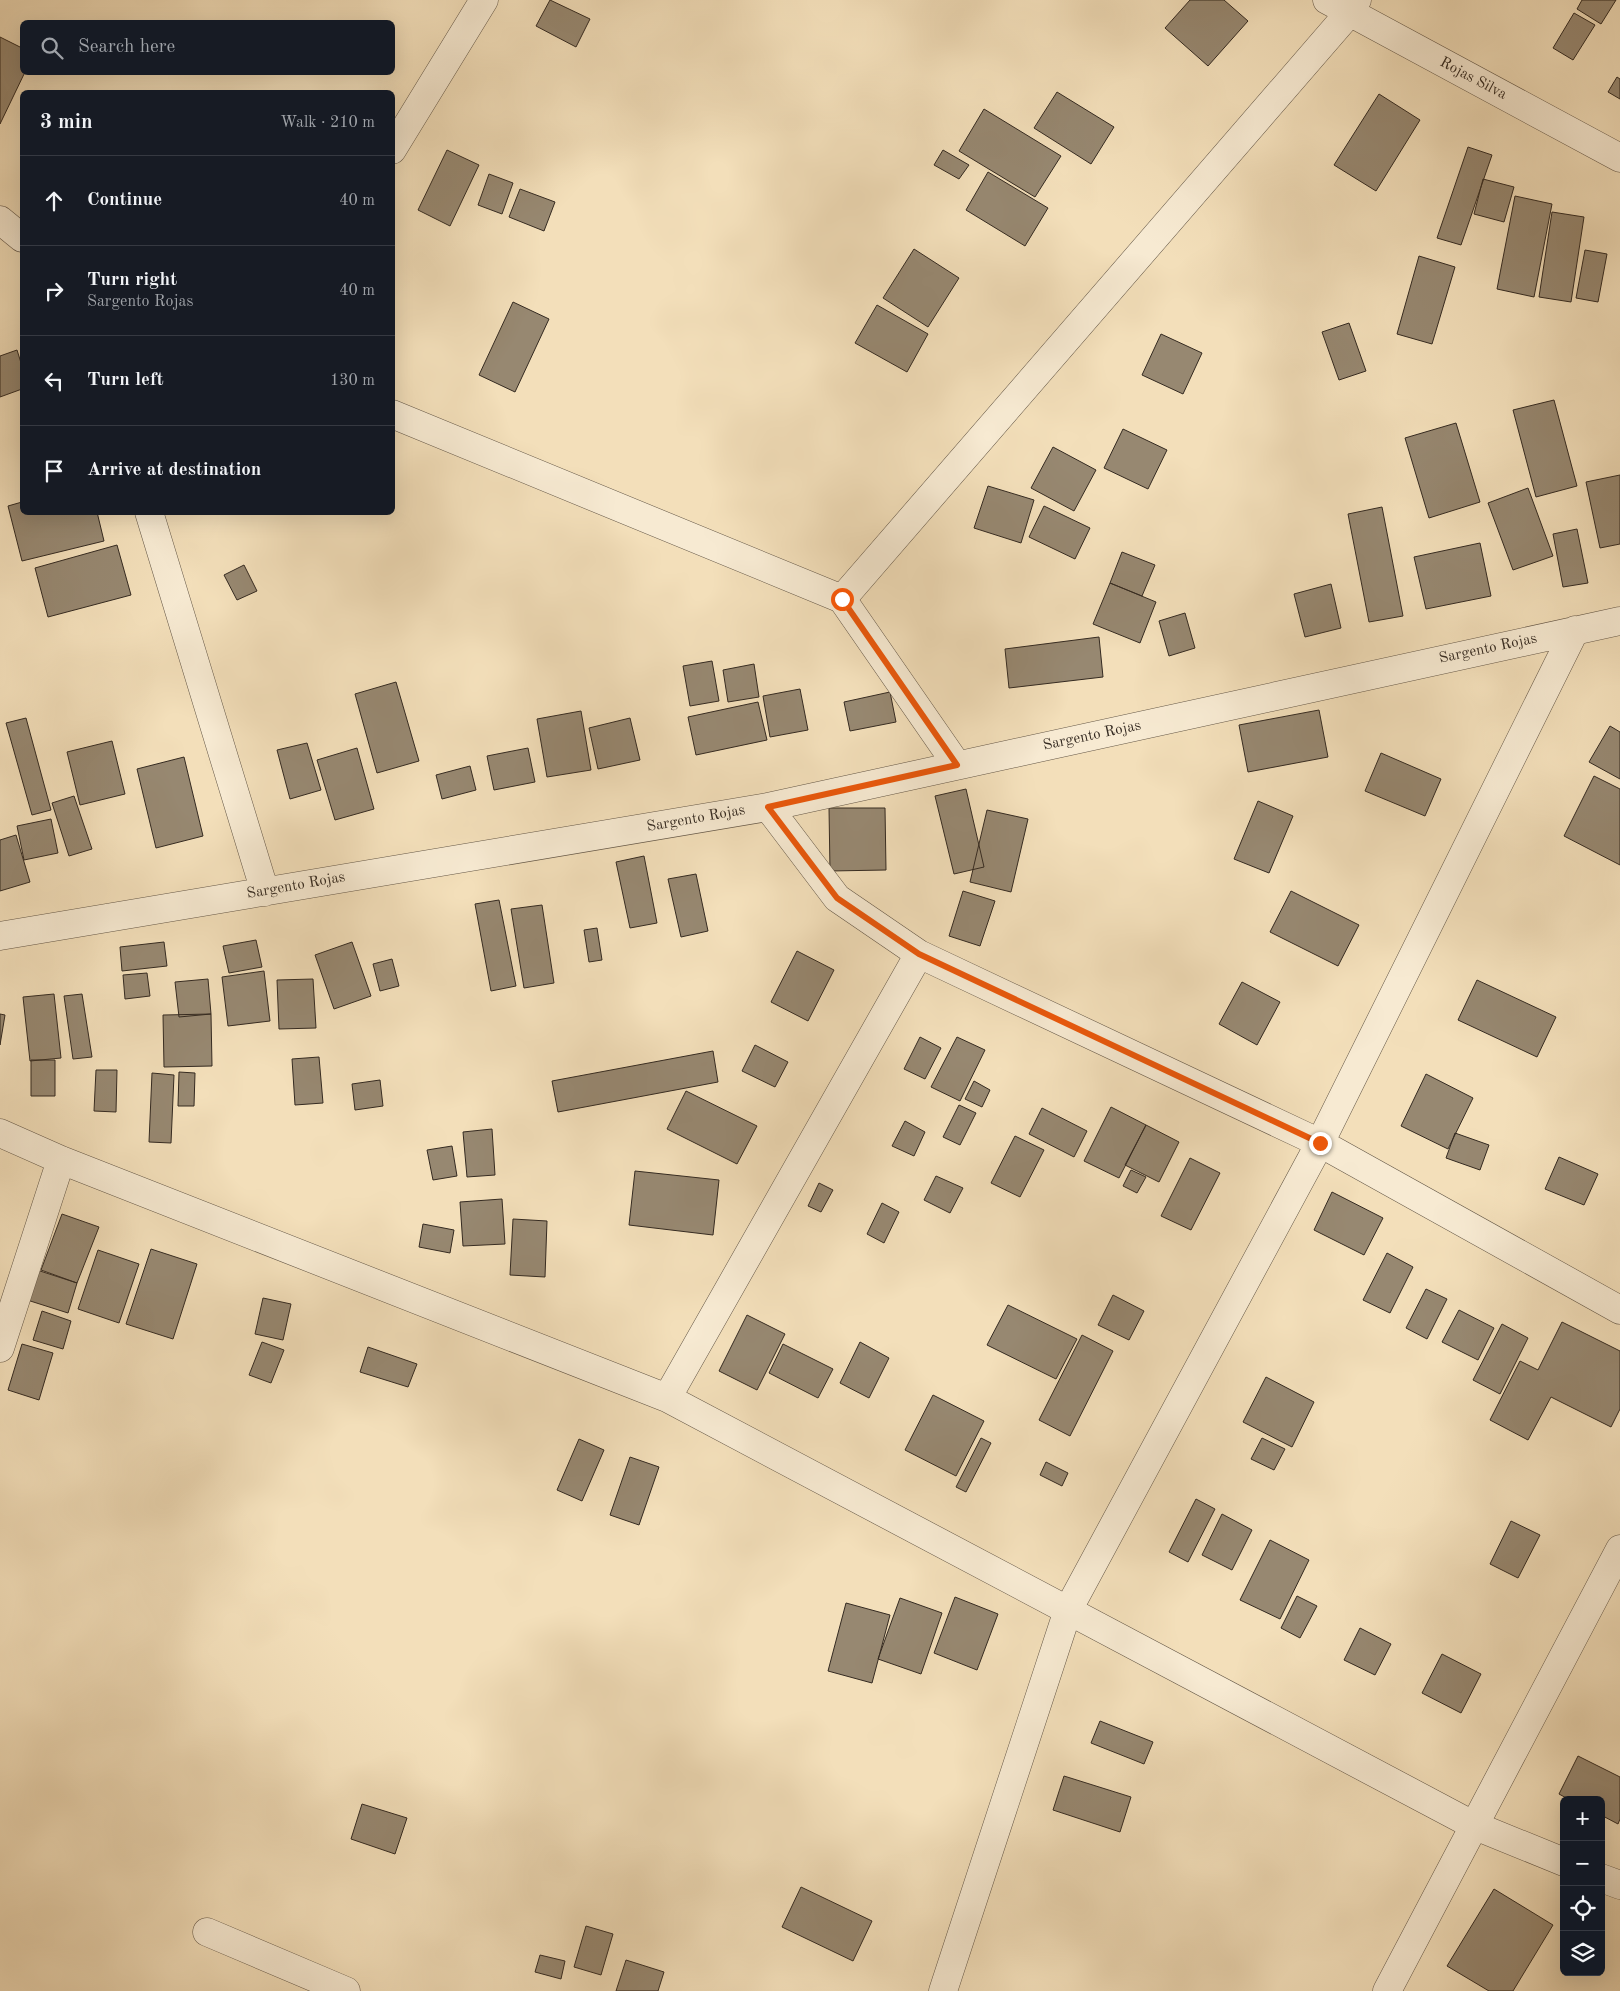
<!DOCTYPE html>
<html lang="en">
<head>
<meta charset="utf-8">
<style>
	:root { --surface:#171b24; --page:#242831; --text:#f1f3f6; --muted:#9ea1a6; --line:#363941 }
	body { margin:0; font-family:"Old Standard TT",serif; background:var(--page); color:var(--text) }
	.controls { position:absolute; right:15px; bottom:15px; display:grid; overflow:hidden; border-radius:8px; box-shadow:0 5px 20px #0002 }
	.controls button { width:45px; height:45px; display:grid; place-items:center; padding:0; border:0; border-bottom:1px solid var(--line); background:var(--surface); color:var(--text); font:25px sans-serif }
	.stop { position:absolute; width:15px; height:15px; margin:-11px; border:4px solid #ea580c; border-radius:50%; background:#fff }
	.stop.end { background:#ea580c; border-color:#fff; box-shadow:0 1px 5px #0008 }
	.list { margin:0; padding:0; list-style:none }
	h2 { display:flex; justify-content:space-between; align-items:center; height:65px; margin:0; padding:0 20px; font-size:21px }
	h2 small { font-size:16px; font-weight:400; color:var(--muted) }
	.list li { display:grid; grid-template-columns:32px 1fr auto; gap:15px; align-items:center; box-sizing:border-box; height:90px; padding:0 20px; border-top:1px solid var(--line) }
	.list b { display:block; font-size:19px; white-space:nowrap }
	.list p { margin:0; font-size:16px; white-space:nowrap; color:var(--muted) }
	.list em { font-size:16px; font-style:normal; color:var(--muted) }
	.icon { flex:none; width:28px; height:28px; fill:none; stroke:currentColor; stroke-width:2; stroke-linecap:round; stroke-linejoin:round }
	.map { position:relative; flex:none; width:1620px; height:1991px; overflow:hidden }
	.search { position:absolute; background:var(--surface); box-shadow:0 5px 20px #0002; left:20px; top:20px; width:375px; height:55px; display:flex; align-items:center; gap:12px; box-sizing:border-box; padding:0 18px; border-radius:8px; color:var(--muted); font-size:19px }
	.panel { position:absolute; background:var(--surface); box-shadow:0 5px 20px #0002; left:20px; top:90px; width:375px; height:425px; border-radius:8px }
	.map>svg:first-child { display:block }
	.building { fill:#978871; stroke:#342a21 }
	.lines { fill:none; stroke-linecap:round; stroke-linejoin:round }
	.minor-casing { stroke:#645747; stroke-width:29 }
	.minor { stroke:#f7ead2; stroke-width:28 }
	.route { stroke:#ea580c; stroke-width:6 }
	.labels { text-anchor:middle; dominant-baseline:central; stroke-width:4; stroke-linejoin:round; paint-order:stroke }
	.street-label { font-size:15px; fill:#342a21; stroke:#f7ead2 }
</style>
</head>
<body>
<div class="map">
<svg width="1620" height="1991" viewBox="0 0 1620 1991">
	<rect width="100%" height="100%" fill="#f3dfba"/>
	<filter id="stains"><feTurbulence type="fractalNoise" baseFrequency=".004" numOctaves="4"/><feColorMatrix values="0 0 0 0 .2 0 0 0 0 .09 0 0 0 0 .02 0 0 0 .5 -.17"/></filter>
	<radialGradient id="worn" r=".72"><stop offset=".6" stop-color="#630" stop-opacity="0"/><stop offset="1" stop-color="#630" stop-opacity=".3"/></radialGradient>
	<path class="building" d="M 550,0 L 590,19 L 576,47 L 536,26 Z
		M 1190,0 L 1224,0 L 1248,21 L 1208,66 L 1165,28 Z
		M 1582,0 L 1616,0 L 1601,24 L 1577,9 Z
		M 1574,13 L 1595,25 L 1573,60 L 1553,48 Z
		M 0,37 L 22,48 L 22,72 L 25,72 L 0,124 Z
		M 1617,77 L 1620,79 L 1620,99 L 1608,92 Z
		M 1057,92 L 1114,127 L 1091,164 L 1034,128 Z
		M 1379,94 L 1420,120 L 1376,191 L 1334,165 Z
		M 984,109 L 1061,156 L 1035,197 L 959,151 Z
		M 1468,147 L 1492,155 L 1461,245 L 1437,238 Z
		M 447,150 L 479,165 L 450,226 L 418,210 Z
		M 943,150 L 969,165 L 959,179 L 934,165 Z
		M 988,172 L 1048,208 L 1025,246 L 966,210 Z
		M 489,174 L 513,183 L 502,214 L 478,205 Z
		M 1483,179 L 1514,187 L 1504,222 L 1474,214 Z
		M 520,189 L 555,202 L 544,231 L 509,217 Z
		M 1515,196 L 1552,204 L 1534,297 L 1497,289 Z
		M 1552,212 L 1584,217 L 1571,302 L 1539,297 Z
		M 914,249 L 959,278 L 928,327 L 883,298 Z
		M 1585,250 L 1607,254 L 1598,302 L 1576,298 Z
		M 1419,256 L 1455,267 L 1432,344 L 1397,334 Z
		M 513,302 L 549,319 L 515,392 L 479,375 Z
		M 877,305 L 928,334 L 907,372 L 855,343 Z
		M 1349,323 L 1366,371 L 1339,380 L 1322,332 Z
		M 1161,334 L 1202,353 L 1183,394 L 1142,375 Z
		M 17,350 L 22,366 L 22,389 L 0,397 L 0,356 Z
		M 1554,400 L 1577,486 L 1536,497 L 1513,410 Z
		M 1456,423 L 1480,502 L 1429,518 L 1405,438 Z
		M 1123,429 L 1167,450 L 1148,489 L 1104,468 Z
		M 1053,447 L 1096,470 L 1074,511 L 1031,488 Z
		M 1620,475 L 1620,544 L 1600,548 L 1586,482 Z
		M 988,486 L 1034,500 L 1021,543 L 974,528 Z
		M 1528,488 L 1553,556 L 1513,570 L 1488,503 Z
		M 22,502 L 22,512 L 97,512 L 104,541 L 22,561 L 8,506 Z
		M 1044,506 L 1090,528 L 1075,559 L 1029,537 Z
		M 1382,507 L 1403,616 L 1369,622 L 1348,514 Z
		M 1577,529 L 1588,583 L 1563,587 L 1553,534 Z
		M 1480,543 L 1491,596 L 1426,609 L 1414,557 Z
		M 117,545 L 131,595 L 48,617 L 35,568 Z
		M 1122,552 L 1155,565 L 1142,596 L 1110,583 Z
		M 244,565 L 257,591 L 237,600 L 224,575 Z
		M 1110,583 L 1156,602 L 1140,643 L 1093,624 Z
		M 1331,584 L 1341,628 L 1305,637 L 1294,594 Z
		M 1185,613 L 1195,648 L 1169,656 L 1159,621 Z
		M 1099,637 L 1103,677 L 1009,688 L 1005,649 Z
		M 712,661 L 719,701 L 690,706 L 683,666 Z
		M 754,664 L 759,697 L 728,702 L 723,670 Z
		M 396,682 L 419,761 L 377,773 L 355,694 Z
		M 800,689 L 808,730 L 770,737 L 763,696 Z
		M 890,692 L 896,722 L 850,731 L 844,702 Z
		M 758,702 L 767,740 L 696,755 L 688,717 Z
		M 1319,710 L 1328,757 L 1248,772 L 1239,725 Z
		M 581,711 L 591,770 L 547,777 L 537,719 Z
		M 26,718 L 51,810 L 32,815 L 6,723 Z
		M 630,718 L 640,760 L 598,769 L 589,728 Z
		M 1610,726 L 1620,732 L 1620,779 L 1589,762 Z
		M 112,741 L 125,794 L 80,805 L 67,752 Z
		M 307,743 L 321,790 L 290,799 L 277,750 Z
		M 357,748 L 374,809 L 335,820 L 317,760 Z
		M 528,748 L 535,782 L 494,790 L 487,756 Z
		M 1381,753 L 1441,779 L 1425,816 L 1365,791 Z
		M 184,757 L 203,836 L 156,848 L 137,769 Z
		M 470,766 L 476,790 L 442,799 L 436,775 Z
		M 1594,776 L 1620,789 L 1620,865 L 1564,836 Z
		M 966,789 L 984,867 L 954,874 L 935,796 Z
		M 74,796 L 92,849 L 69,856 L 52,803 Z
		M 1258,801 L 1293,816 L 1269,873 L 1234,859 Z
		M 829,808 L 885,808 L 886,870 L 830,871 Z
		M 987,810 L 1028,819 L 1011,892 L 970,882 Z
		M 51,819 L 58,853 L 24,860 L 17,826 Z
		M 16,835 L 30,882 L 0,891 L 0,840 Z
		M 644,856 L 657,923 L 630,928 L 616,862 Z
		M 696,874 L 708,931 L 681,937 L 668,879 Z
		M 963,891 L 995,901 L 980,946 L 949,936 Z
		M 1291,891 L 1359,925 L 1338,966 L 1270,932 Z
		M 499,900 L 516,986 L 491,991 L 475,904 Z
		M 542,905 L 554,983 L 524,988 L 511,909 Z
		M 597,928 L 602,960 L 589,962 L 584,930 Z
		M 256,940 L 262,967 L 229,973 L 223,946 Z
		M 164,942 L 167,966 L 122,971 L 120,947 Z
		M 352,942 L 371,996 L 334,1009 L 315,955 Z
		M 797,951 L 834,970 L 808,1021 L 771,1002 Z
		M 392,959 L 399,986 L 380,991 L 373,964 Z
		M 264,971 L 270,1021 L 228,1026 L 222,977 Z
		M 147,973 L 150,996 L 125,999 L 123,975 Z
		M 208,979 L 211,1014 L 179,1017 L 175,982 Z
		M 313,979 L 316,1028 L 279,1029 L 277,980 Z
		M 1477,980 L 1556,1017 L 1537,1057 L 1458,1020 Z
		M 1242,982 L 1280,1002 L 1257,1045 L 1219,1024 Z
		M 54,994 L 61,1058 L 30,1061 L 23,997 Z
		M 82,994 L 92,1057 L 73,1059 L 64,996 Z
		M 0,1014 L 5,1015 L 0,1045 Z
		M 211,1014 L 212,1066 L 164,1067 L 163,1015 Z
		M 920,1037 L 941,1048 L 925,1079 L 904,1069 Z
		M 957,1037 L 985,1050 L 960,1101 L 931,1087 Z
		M 755,1045 L 788,1062 L 775,1087 L 742,1071 Z
		M 713,1051 L 718,1082 L 558,1112 L 552,1081 Z
		M 319,1057 L 323,1103 L 295,1105 L 292,1059 Z
		M 31,1060 L 55,1060 L 55,1096 L 31,1096 Z
		M 96,1070 L 117,1070 L 116,1112 L 94,1111 Z
		M 179,1072 L 195,1073 L 194,1106 L 178,1106 Z
		M 152,1073 L 174,1075 L 171,1143 L 149,1142 Z
		M 1426,1074 L 1473,1098 L 1448,1149 L 1401,1126 Z
		M 380,1080 L 383,1106 L 355,1110 L 352,1084 Z
		M 974,1081 L 990,1090 L 982,1107 L 965,1099 Z
		M 686,1091 L 757,1126 L 737,1164 L 667,1129 Z
		M 959,1105 L 976,1113 L 960,1145 L 943,1137 Z
		M 1111,1107 L 1146,1125 L 1119,1178 L 1084,1161 Z
		M 1042,1108 L 1087,1131 L 1074,1157 L 1029,1134 Z
		M 905,1121 L 925,1132 L 914,1156 L 892,1146 Z
		M 1146,1125 L 1179,1142 L 1159,1182 L 1125,1165 Z
		M 492,1129 L 495,1175 L 467,1177 L 463,1132 Z
		M 1455,1133 L 1489,1145 L 1480,1170 L 1446,1158 Z
		M 1015,1136 L 1044,1150 L 1020,1197 L 991,1183 Z
		M 452,1146 L 457,1176 L 433,1180 L 427,1150 Z
		M 1559,1157 L 1598,1174 L 1584,1205 L 1545,1189 Z
		M 1190,1158 L 1220,1173 L 1191,1230 L 1161,1216 Z
		M 1131,1170 L 1146,1177 L 1137,1193 L 1123,1186 Z
		M 635,1171 L 719,1180 L 713,1235 L 629,1225 Z
		M 936,1176 L 963,1188 L 950,1213 L 924,1200 Z
		M 819,1183 L 833,1190 L 821,1212 L 808,1206 Z
		M 1332,1192 L 1383,1218 L 1364,1255 L 1314,1230 Z
		M 502,1199 L 505,1244 L 463,1246 L 460,1202 Z
		M 882,1203 L 899,1212 L 884,1243 L 867,1234 Z
		M 62,1214 L 99,1227 L 77,1283 L 41,1270 Z
		M 513,1219 L 547,1221 L 545,1277 L 510,1275 Z
		M 423,1224 L 454,1230 L 450,1253 L 419,1247 Z
		M 151,1249 L 197,1264 L 173,1339 L 126,1324 Z
		M 98,1250 L 139,1264 L 119,1323 L 78,1309 Z
		M 1387,1253 L 1413,1267 L 1390,1313 L 1363,1300 Z
		M 34,1269 L 77,1283 L 68,1313 L 24,1299 Z
		M 1426,1289 L 1447,1299 L 1427,1339 L 1406,1328 Z
		M 1113,1295 L 1144,1311 L 1129,1340 L 1098,1325 Z
		M 263,1298 L 291,1304 L 283,1340 L 255,1334 Z
		M 1008,1305 L 1077,1339 L 1056,1379 L 987,1345 Z
		M 1459,1310 L 1494,1328 L 1478,1360 L 1442,1342 Z
		M 42,1311 L 71,1321 L 63,1349 L 33,1340 Z
		M 747,1315 L 785,1334 L 757,1390 L 719,1371 Z
		M 1562,1322 L 1620,1351 L 1620,1409 L 1611,1427 L 1551,1397 L 1528,1440 L 1490,1420 L 1520,1361 L 1538,1370 Z
		M 1502,1324 L 1528,1338 L 1500,1394 L 1473,1380 Z
		M 1082,1335 L 1113,1351 L 1070,1436 L 1039,1420 Z
		M 262,1342 L 284,1350 L 271,1383 L 249,1375 Z
		M 860,1342 L 889,1358 L 869,1398 L 840,1383 Z
		M 22,1344 L 53,1353 L 39,1400 L 8,1390 Z
		M 783,1344 L 833,1369 L 818,1398 L 769,1373 Z
		M 368,1347 L 417,1364 L 408,1387 L 360,1372 Z
		M 1266,1377 L 1314,1402 L 1292,1447 L 1243,1422 Z
		M 933,1395 L 984,1421 L 956,1476 L 905,1450 Z
		M 981,1438 L 991,1443 L 966,1492 L 956,1487 Z
		M 1262,1438 L 1285,1449 L 1274,1470 L 1251,1459 Z
		M 579,1439 L 604,1450 L 582,1501 L 557,1490 Z
		M 630,1457 L 659,1467 L 639,1525 L 610,1515 Z
		M 1046,1462 L 1068,1473 L 1062,1486 L 1040,1475 Z
		M 1196,1499 L 1215,1509 L 1188,1562 L 1169,1552 Z
		M 1222,1514 L 1252,1530 L 1232,1570 L 1202,1555 Z
		M 1511,1521 L 1540,1535 L 1518,1578 L 1490,1564 Z
		M 1270,1540 L 1309,1560 L 1280,1619 L 1240,1600 Z
		M 1297,1596 L 1317,1606 L 1300,1638 L 1281,1628 Z
		M 955,1597 L 998,1614 L 977,1670 L 934,1653 Z
		M 900,1598 L 942,1613 L 921,1674 L 878,1659 Z
		M 846,1603 L 890,1615 L 872,1683 L 828,1671 Z
		M 1360,1628 L 1391,1644 L 1375,1675 L 1344,1660 Z
		M 1442,1654 L 1481,1674 L 1461,1713 L 1422,1693 Z
		M 1100,1721 L 1153,1742 L 1144,1764 L 1091,1743 Z
		M 1578,1756 L 1620,1777 L 1620,1819 L 1618,1824 L 1601,1815 L 1601,1800 L 1570,1800 L 1559,1794 Z
		M 1064,1776 L 1131,1797 L 1120,1832 L 1053,1810 Z
		M 362,1804 L 407,1818 L 395,1854 L 351,1839 Z
		M 801,1887 L 872,1921 L 853,1961 L 782,1927 Z
		M 1494,1889 L 1553,1925 L 1513,1991 L 1489,1991 L 1447,1966 Z
		M 586,1926 L 613,1934 L 601,1975 L 574,1967 Z
		M 540,1955 L 565,1961 L 561,1979 L 535,1972 Z
		M 626,1960 L 664,1972 L 658,1991 L 616,1991 Z"/>
	<g class="lines">
		<g class="minor-casing">
			<path id="minor" d="M 1327,0 L 1620,158
				M 392,150 L 484,0
				M 0,220 L 22,238
				M 392,414 L 842,599 L 957,765
				M 149,512 L 265,892
				M 842,599 L 1349,13 L 1357,0
				M 768,807 L 837,898 L 919,954 L 1320,1143 L 1620,1310
				M 0,936 L 768,807 L 1620,621
				M 0,1133 L 61,1160 L 667,1398 L 1473,1825 L 1564,1862
				M 0,1348 L 61,1160
				M 667,1398 L 919,954
				M 1601,1878 L 1620,1885
				M 207,1932 L 346,1991
				M 943,1991 L 1068,1610 L 1320,1143 L 1575,630
				M 1387,1991 L 1620,1549"/>
		</g>
		<use href="#minor" class="minor"/>
	</g>
	<g class="lines">
		<path class="route" d="M 842,599 L 957,765 L 768,807 L 837,898 L 919,954 L 1320,1143"/>
	</g>
	<g class="labels">
		<g class="street-label">
			<text transform="translate(1473 79) rotate(28)">Rojas Silva</text>
			<text transform="translate(1488 649) rotate(-12)">Sargento Rojas</text>
			<text transform="translate(1092 736) rotate(-12)">Sargento Rojas</text>
			<text transform="translate(696 819) rotate(-10)">Sargento Rojas</text>
			<text transform="translate(296 886) rotate(-10)">Sargento Rojas</text>
		</g>
	</g>
	<rect width="100%" height="100%" filter="url(#stains)"/>
	<rect width="100%" height="100%" fill="url(#worn)"/>
</svg>
<div class="controls">
<button>+</button>
<button>−</button>
<button><svg class="icon" aria-label="locate" viewBox="0 0 24 24"><circle cx="12" cy="12" r="6"/><path d="M12 2v4M12 18v4M2 12h4M18 12h4"/></svg></button>
<button><svg class="icon" aria-label="layers" viewBox="0 0 24 24"><path d="M12 4l9 5-9 5-9-5zM3 14l9 5 9-5"/></svg></button>
</div>
<div class="stop" style="left:842px;top:599px"></div>
<div class="stop end" style="left:1320px;top:1143px"></div>
<div class="search"><svg class="icon" aria-label="search" viewBox="0 0 24 24"><circle cx="10" cy="10" r="6"/><path d="M15 15l6 6"/></svg>Search here</div>
<section class="panel">
<h2>3 min<small>Walk · 210 m</small></h2>
<ul class="list">
<li><svg class="icon" aria-label="ahead" viewBox="0 0 24 24"><path d="M12 20V5M6 11l6-6 6 6"/></svg><div><b>Continue</b></div><em>40 m</em></li>
<li><svg class="icon" aria-label="right" viewBox="0 0 24 24"><path d="M7 20v-9h11M14 6l5 5-5 5"/></svg><div><b>Turn right</b><p>Sargento Rojas</p></div><em>40 m</em></li>
<li><svg class="icon" aria-label="left" viewBox="0 0 24 24"><path d="M17 20v-9H6M10 6l-5 5 5 5"/></svg><div><b>Turn left</b></div><em>130 m</em></li>
<li><svg class="icon" aria-label="arrive" viewBox="0 0 24 24"><path d="M6 21V4h12l-3 4 3 4H6"/></svg><div><b>Arrive at destination</b></div></li>
</ul>
</section>
</div>
</body>
</html>
